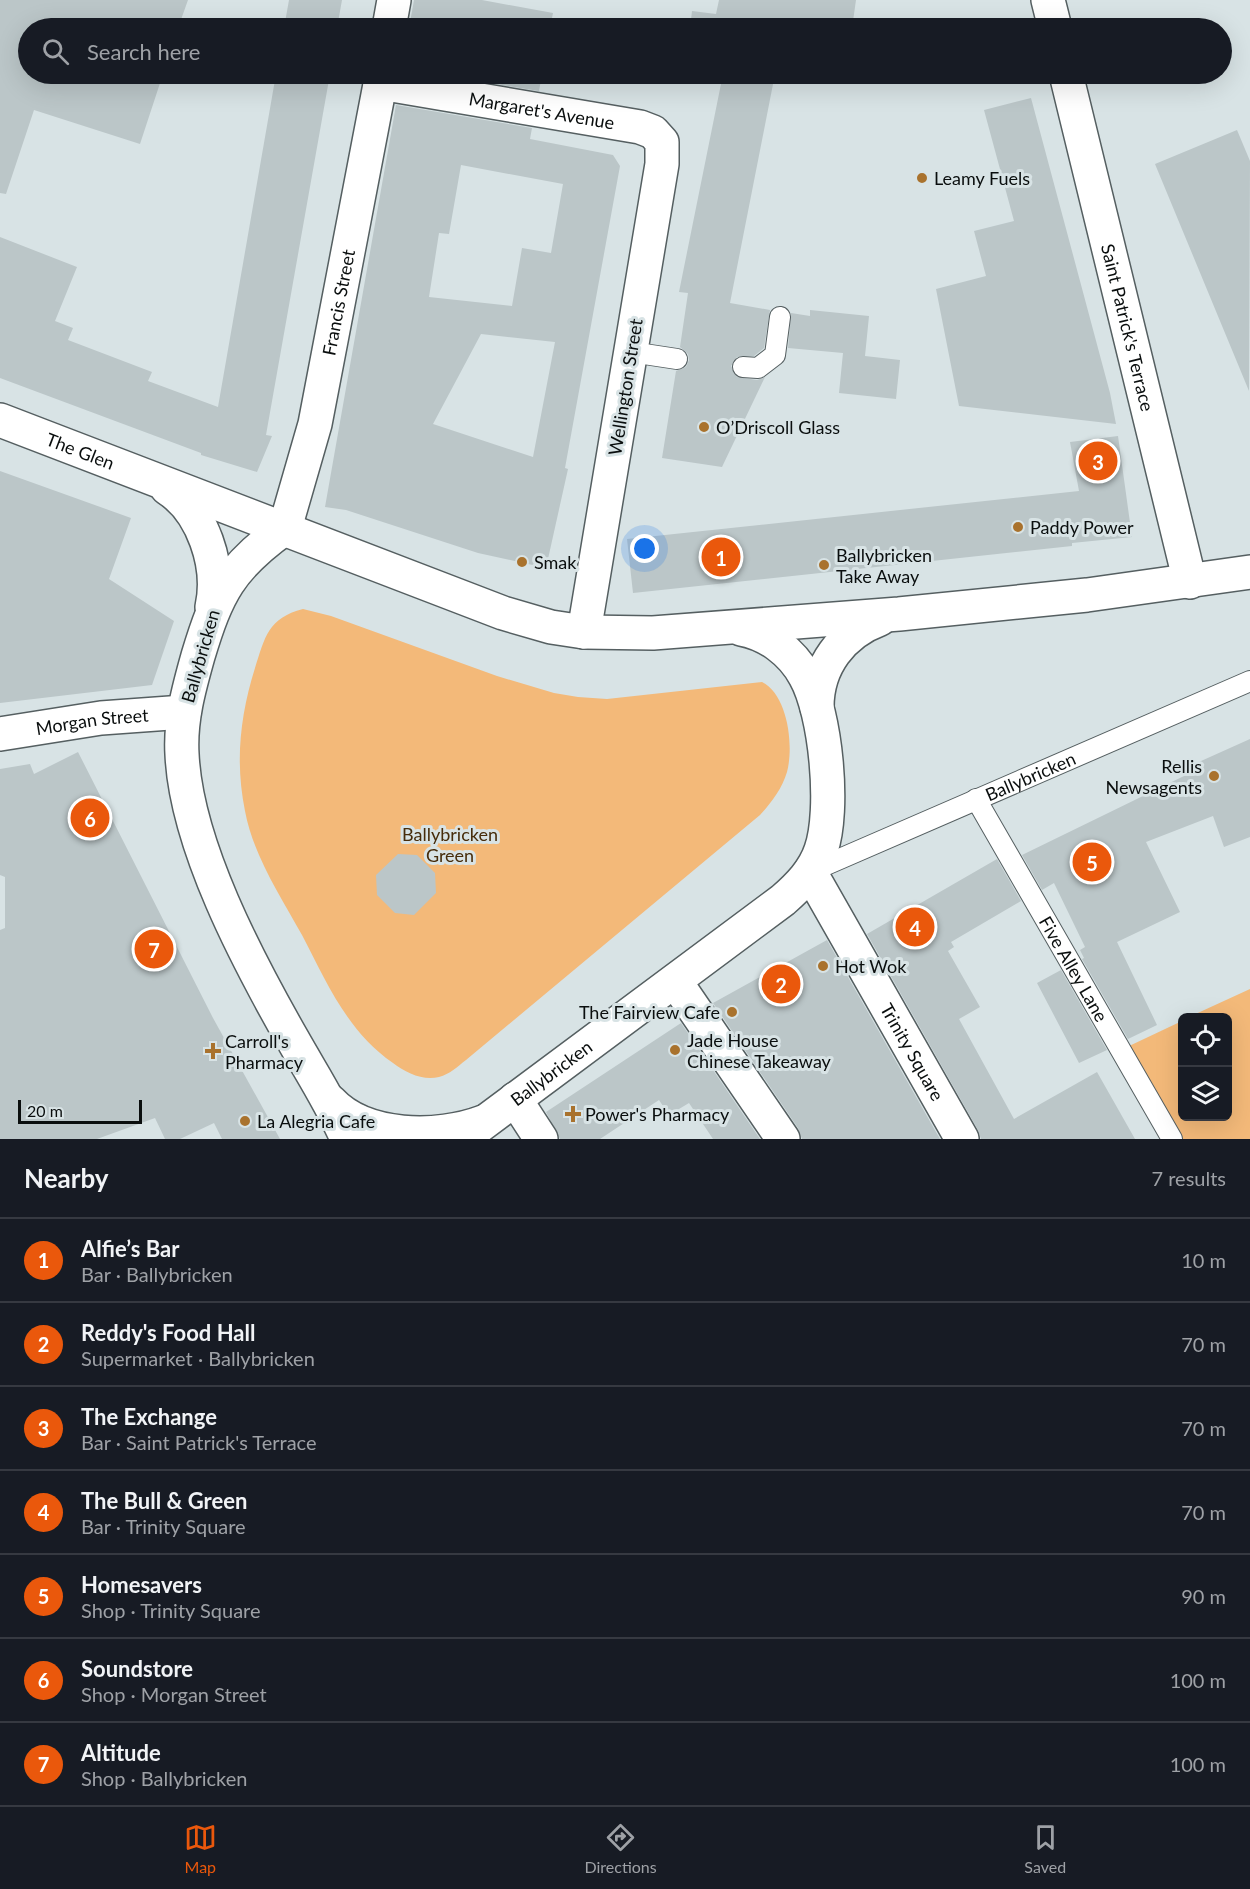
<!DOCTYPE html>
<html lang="en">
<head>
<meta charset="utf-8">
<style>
	:root { --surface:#171b24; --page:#20242c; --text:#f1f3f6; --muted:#9ea1a6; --line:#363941; --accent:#ea580c }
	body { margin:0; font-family:Lato,sans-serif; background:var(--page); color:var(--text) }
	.controls { position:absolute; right:18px; bottom:18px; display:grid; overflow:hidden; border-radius:9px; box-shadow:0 6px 24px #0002 }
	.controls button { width:54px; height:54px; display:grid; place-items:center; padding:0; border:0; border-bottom:2px solid var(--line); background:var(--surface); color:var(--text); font:30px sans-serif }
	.scale { position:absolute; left:18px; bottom:15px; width:124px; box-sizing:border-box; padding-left:6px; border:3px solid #0a0e0e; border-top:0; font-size:16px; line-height:21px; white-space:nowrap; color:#0a0e0e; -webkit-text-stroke:4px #d8e3e5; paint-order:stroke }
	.you { position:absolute; left:645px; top:549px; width:21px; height:21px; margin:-15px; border:4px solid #fff; border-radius:50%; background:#1a73e8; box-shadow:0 0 0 9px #1a73e833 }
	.badge { display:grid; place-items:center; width:39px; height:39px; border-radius:50%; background:var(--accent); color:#fff; font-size:20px; font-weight:700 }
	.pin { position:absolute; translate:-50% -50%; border:3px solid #fff; box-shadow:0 2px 6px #0006 }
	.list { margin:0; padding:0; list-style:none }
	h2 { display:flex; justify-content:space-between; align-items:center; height:78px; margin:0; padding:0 24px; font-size:26px }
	h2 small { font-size:20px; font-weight:400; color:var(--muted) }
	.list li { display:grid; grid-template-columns:39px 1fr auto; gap:18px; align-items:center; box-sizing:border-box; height:84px; padding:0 24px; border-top:2px solid var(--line) }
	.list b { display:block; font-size:22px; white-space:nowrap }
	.list p { margin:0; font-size:20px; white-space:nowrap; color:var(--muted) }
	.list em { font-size:20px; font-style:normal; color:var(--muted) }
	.icon { flex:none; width:33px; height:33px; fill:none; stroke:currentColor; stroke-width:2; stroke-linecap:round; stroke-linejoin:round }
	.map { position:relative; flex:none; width:1250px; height:1139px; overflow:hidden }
	.search { position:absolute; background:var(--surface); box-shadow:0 6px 24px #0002; left:18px; right:18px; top:18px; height:66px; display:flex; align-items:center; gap:15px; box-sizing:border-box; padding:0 21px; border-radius:33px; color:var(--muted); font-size:22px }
	.sheet { height:666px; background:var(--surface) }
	nav { display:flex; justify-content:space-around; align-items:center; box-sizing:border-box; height:84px; border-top:2px solid var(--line); background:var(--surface); font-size:16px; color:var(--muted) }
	nav a { display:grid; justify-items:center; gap:3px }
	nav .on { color:var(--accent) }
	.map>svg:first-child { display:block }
	.green { fill:#f3b979 }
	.building { fill:#bbc6c8; fill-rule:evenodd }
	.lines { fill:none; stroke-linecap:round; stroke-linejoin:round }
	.service-casing { stroke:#555f61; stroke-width:22 }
	.minor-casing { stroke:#555f61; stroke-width:36 }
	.tertiary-casing { stroke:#555f61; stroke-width:36 }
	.service { stroke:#fff; stroke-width:20 }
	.minor { stroke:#fff; stroke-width:33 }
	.tertiary { stroke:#fff; stroke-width:33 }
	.poi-dot { fill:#a9722d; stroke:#d8e3e5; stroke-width:2 }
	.labels { text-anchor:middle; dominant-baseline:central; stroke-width:6; stroke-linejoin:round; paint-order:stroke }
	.street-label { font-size:18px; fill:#0a0e0e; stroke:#d8e3e5 }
	.poi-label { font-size:18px; fill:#0a0e0e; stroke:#d8e3e5; text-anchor:start }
	.park-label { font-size:18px; fill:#462c0a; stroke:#d8e3e5 }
</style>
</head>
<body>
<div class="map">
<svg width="1250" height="1139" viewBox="0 0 1250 1139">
	<rect width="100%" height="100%" fill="#d8e3e5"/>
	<path class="green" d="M 303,609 L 331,616 L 497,676 L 554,693 L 578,697 L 607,699 L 762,682 C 788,695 794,746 787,772 C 782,789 771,803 760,815 L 466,1060 C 457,1067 450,1074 439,1077 C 423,1081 406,1073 393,1063 C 347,1031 327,983 302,935 C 281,897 253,855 245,811 C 235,762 240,716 255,668 C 265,637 268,618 303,609 Z
		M 1250,989 L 1250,1139 L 1182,1139 L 1127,1047 L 1182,1021 L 1182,1116 L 1228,1116 L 1228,1017 L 1189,1017 Z"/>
	<path class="building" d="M 0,0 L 188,0 L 178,28 L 28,28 L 28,74 L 163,74 L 140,144 L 34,110 L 6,194 L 0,193 Z
		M 289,0 L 342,0 L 337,28 L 284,28 Z
		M 414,0 L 482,0 L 553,13 L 550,28 L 409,28 Z
		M 719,0 L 856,0 L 852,28 L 690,28 L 692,11 L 716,14 Z
		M 276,74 L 330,74 L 266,435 L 272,436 L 257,472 L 201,455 L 201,453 L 0,378 L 0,237 L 77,267 L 55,321 L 73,328 L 68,340 L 152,372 L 148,381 L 218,407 Z
		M 436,74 L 542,74 L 539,91 Z
		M 723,74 L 775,74 L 730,303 L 770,310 L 764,348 L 754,356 L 737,357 L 731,366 L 737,377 L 757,380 L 765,377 L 722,467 L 662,458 L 676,371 L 686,367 L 689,360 L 688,354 L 680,347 L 688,293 L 679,292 Z
		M 1031,98 L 1110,393 L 1116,424 L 959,406 L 936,289 L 986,276 L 974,231 L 1014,221 L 984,110 Z
		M 396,105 L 532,128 L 530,139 L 613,155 L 620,166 L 565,468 L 568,469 L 546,568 L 478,553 L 346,510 L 325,507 ZM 461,165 L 563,184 L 551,253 L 522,248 L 512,306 L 429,297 L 439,233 L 449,234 ZM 481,334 L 555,342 L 533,457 L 433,424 Z
		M 1237,130 L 1250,161 L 1249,391 L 1155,164 Z
		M 810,310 L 869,316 L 865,356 L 900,360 L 896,399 L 839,393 L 843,353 L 788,348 L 791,313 L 810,316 Z
		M 1118,436 L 1132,537 L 1072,543 L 1072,546 L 633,593 L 627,539 L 1079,491 L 1070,442 Z
		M 0,471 L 131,518 L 109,579 L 174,621 L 152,685 L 0,703 Z
		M 1250,739 L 1250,837 L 1224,847 L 1213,816 L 1146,842 L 1180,912 L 1117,942 L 1157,1025 L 1128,1039 L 1082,959 L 1084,958 L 1080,950 L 1085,947 L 1054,883 L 1042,890 L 1022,855 L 1184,776 L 1181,770 Z
		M 78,752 L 213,1018 L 280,1139 L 222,1139 L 214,1123 L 180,1139 L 165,1139 L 155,1118 L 97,1139 L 0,1139 L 0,930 L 5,928 L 5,877 L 0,875 L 0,769 L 30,764 L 34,774 Z
		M 398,854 L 417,855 L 435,873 L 436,893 L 414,915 L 395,913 L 377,895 L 376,875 Z
		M 997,859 L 1021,901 L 951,942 L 954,947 L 948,951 L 980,1007 L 959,1019 L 1014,1119 L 1097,1072 L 1135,1139 L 981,1139 L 978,1130 L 867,934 Z
		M 827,940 L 940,1139 L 802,1139 L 798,1128 L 713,1003 Z
		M 1061,970 L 1107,1050 L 1079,1063 L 1037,983 Z
		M 681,1023 L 760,1139 L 713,1139 L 689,1103 L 669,1115 L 659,1100 L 600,1139 L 560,1139 L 546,1112 Z"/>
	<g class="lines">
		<g class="service-casing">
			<g id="service">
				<path d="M 631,352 L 677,359"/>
				<path d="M 743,367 L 758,368 L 775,355 L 780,317"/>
				<path id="s1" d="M 976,799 L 1172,1139"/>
				<path id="s2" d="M 812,871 L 1250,681"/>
			</g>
		</g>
		<g class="minor-casing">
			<g id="minor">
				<path id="s3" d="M 380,83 L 640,127 L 653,132 L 662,142 L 662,164 L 584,632"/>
				<path id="s4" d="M 810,872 L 962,1139"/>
				<path d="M 675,981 L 783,1139"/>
			</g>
		</g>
		<g class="tertiary-casing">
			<g id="tertiary">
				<path d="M 1048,0 L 1055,28"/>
				<path d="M 389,28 L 394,0"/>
				<path id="s5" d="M 1066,74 L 1190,582"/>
				<path id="s6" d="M 0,420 L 503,613 L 551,627 L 584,632 L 653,633 L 899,614 L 1087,595 L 1250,572"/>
				<path d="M 167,488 C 203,511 221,566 212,607"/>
				<path d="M 285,528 C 230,567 217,593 198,656 C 189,688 180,720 182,754 C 186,845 248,961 293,1040 C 311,1072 332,1104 347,1139"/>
				<path id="s7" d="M 285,528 L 315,424 L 382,74"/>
				<path d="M 817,707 C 817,666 842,633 880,619"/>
				<path id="s8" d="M 0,734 L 101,718 L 184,712"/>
				<path d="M 515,1099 L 541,1139"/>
				<path d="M 330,1101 C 365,1139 438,1139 483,1122"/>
				<path id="s9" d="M 462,1139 L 783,900 C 799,886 814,871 821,850 C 835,810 826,713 805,676 C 792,652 768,634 741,629"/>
			</g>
		</g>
		<use href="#service" class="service"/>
		<use href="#minor" class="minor"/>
		<use href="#tertiary" class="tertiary"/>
	</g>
	<g class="poi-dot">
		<circle cx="922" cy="178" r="6"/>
		<circle cx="704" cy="427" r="6"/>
		<circle cx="1018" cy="527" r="6"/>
		<circle cx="522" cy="562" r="6"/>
		<circle cx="824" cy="565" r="6"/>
		<circle cx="1214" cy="776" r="6"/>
		<circle cx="823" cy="966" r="6"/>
		<circle cx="732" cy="1012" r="6"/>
		<circle cx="675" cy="1050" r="6"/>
		<path d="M210 1042h6v6h6v6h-6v6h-6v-6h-6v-6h6z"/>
		<path d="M570 1105h6v6h6v6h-6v6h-6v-6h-6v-6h6z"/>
		<circle cx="245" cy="1121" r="6"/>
	</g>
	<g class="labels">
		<g class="street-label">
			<text stroke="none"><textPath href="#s3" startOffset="164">Margaret's Avenue</textPath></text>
			<text stroke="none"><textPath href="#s7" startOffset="232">Francis Street</textPath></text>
			<text stroke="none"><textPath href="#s5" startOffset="261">Saint Patrick's Terrace</textPath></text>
			<text transform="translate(625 387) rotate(-81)">Wellington Street</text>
			<text stroke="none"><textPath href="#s6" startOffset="86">The Glen</textPath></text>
			<text transform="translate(200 656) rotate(-74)">Ballybricken</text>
			<text stroke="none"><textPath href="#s8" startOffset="93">Morgan Street</textPath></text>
			<text stroke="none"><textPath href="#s2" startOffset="238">Ballybricken</textPath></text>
			<text stroke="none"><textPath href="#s1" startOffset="196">Five Alley Lane</textPath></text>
			<text stroke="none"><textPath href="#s4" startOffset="207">Trinity Square</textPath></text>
			<text stroke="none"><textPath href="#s9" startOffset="111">Ballybricken</textPath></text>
		</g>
		<g class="poi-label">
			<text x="934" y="178">Leamy Fuels</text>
			<text x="716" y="427">O’Driscoll Glass</text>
			<text x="1030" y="527">Paddy Power</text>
			<text x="836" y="555">Ballybricken<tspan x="836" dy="21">Take Away</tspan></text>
			<text x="534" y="562">Smak</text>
			<text x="1202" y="766" text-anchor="end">Rellis<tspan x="1202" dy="21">Newsagents</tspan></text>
			<text x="835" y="966">Hot Wok</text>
			<text x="720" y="1012" text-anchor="end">The Fairview Cafe</text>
			<text x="687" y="1040">Jade House<tspan x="687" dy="21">Chinese Takeaway</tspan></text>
			<text x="225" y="1041">Carroll's<tspan x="225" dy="21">Pharmacy</tspan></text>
			<text x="585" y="1114">Power's Pharmacy</text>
			<text x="257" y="1121">La Alegria Cafe</text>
		</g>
		<g class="park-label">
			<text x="450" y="834">Ballybricken<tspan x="450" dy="21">Green</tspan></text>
		</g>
	</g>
</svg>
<div class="controls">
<button><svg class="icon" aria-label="locate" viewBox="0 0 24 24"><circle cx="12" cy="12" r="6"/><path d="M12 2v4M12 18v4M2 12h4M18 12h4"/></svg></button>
<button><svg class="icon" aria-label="layers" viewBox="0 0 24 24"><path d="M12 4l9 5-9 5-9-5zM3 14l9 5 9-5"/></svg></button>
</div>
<div class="scale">20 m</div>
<div class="you"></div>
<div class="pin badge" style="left:721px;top:557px">1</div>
<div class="pin badge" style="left:781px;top:984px">2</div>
<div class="pin badge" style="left:1098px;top:461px">3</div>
<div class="pin badge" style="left:915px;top:927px">4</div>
<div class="pin badge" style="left:1092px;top:862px">5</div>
<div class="pin badge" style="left:90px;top:818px">6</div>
<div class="pin badge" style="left:154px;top:949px">7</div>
<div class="search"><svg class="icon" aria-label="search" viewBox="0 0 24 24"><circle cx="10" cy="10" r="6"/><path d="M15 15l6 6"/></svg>Search here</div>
</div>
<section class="sheet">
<h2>Nearby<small>7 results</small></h2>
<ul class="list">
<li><span class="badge">1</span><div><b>Alfie’s Bar</b><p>Bar · Ballybricken</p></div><em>10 m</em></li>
<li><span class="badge">2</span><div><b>Reddy's Food Hall</b><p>Supermarket · Ballybricken</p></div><em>70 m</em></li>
<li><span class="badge">3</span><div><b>The Exchange</b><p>Bar · Saint Patrick's Terrace</p></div><em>70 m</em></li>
<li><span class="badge">4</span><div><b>The Bull &amp; Green</b><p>Bar · Trinity Square</p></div><em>70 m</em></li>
<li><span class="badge">5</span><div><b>Homesavers</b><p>Shop · Trinity Square</p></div><em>90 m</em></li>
<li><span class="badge">6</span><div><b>Soundstore</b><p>Shop · Morgan Street</p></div><em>100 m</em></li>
<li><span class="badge">7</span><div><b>Altitude</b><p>Shop · Ballybricken</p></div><em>100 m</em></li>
</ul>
</section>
<nav>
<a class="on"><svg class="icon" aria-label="map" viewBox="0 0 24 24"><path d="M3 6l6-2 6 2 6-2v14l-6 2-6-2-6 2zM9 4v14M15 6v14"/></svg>Map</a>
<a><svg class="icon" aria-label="directions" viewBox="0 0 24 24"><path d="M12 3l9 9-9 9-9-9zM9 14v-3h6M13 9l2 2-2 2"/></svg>Directions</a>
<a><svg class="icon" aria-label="saved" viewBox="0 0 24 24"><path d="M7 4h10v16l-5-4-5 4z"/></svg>Saved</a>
</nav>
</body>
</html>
